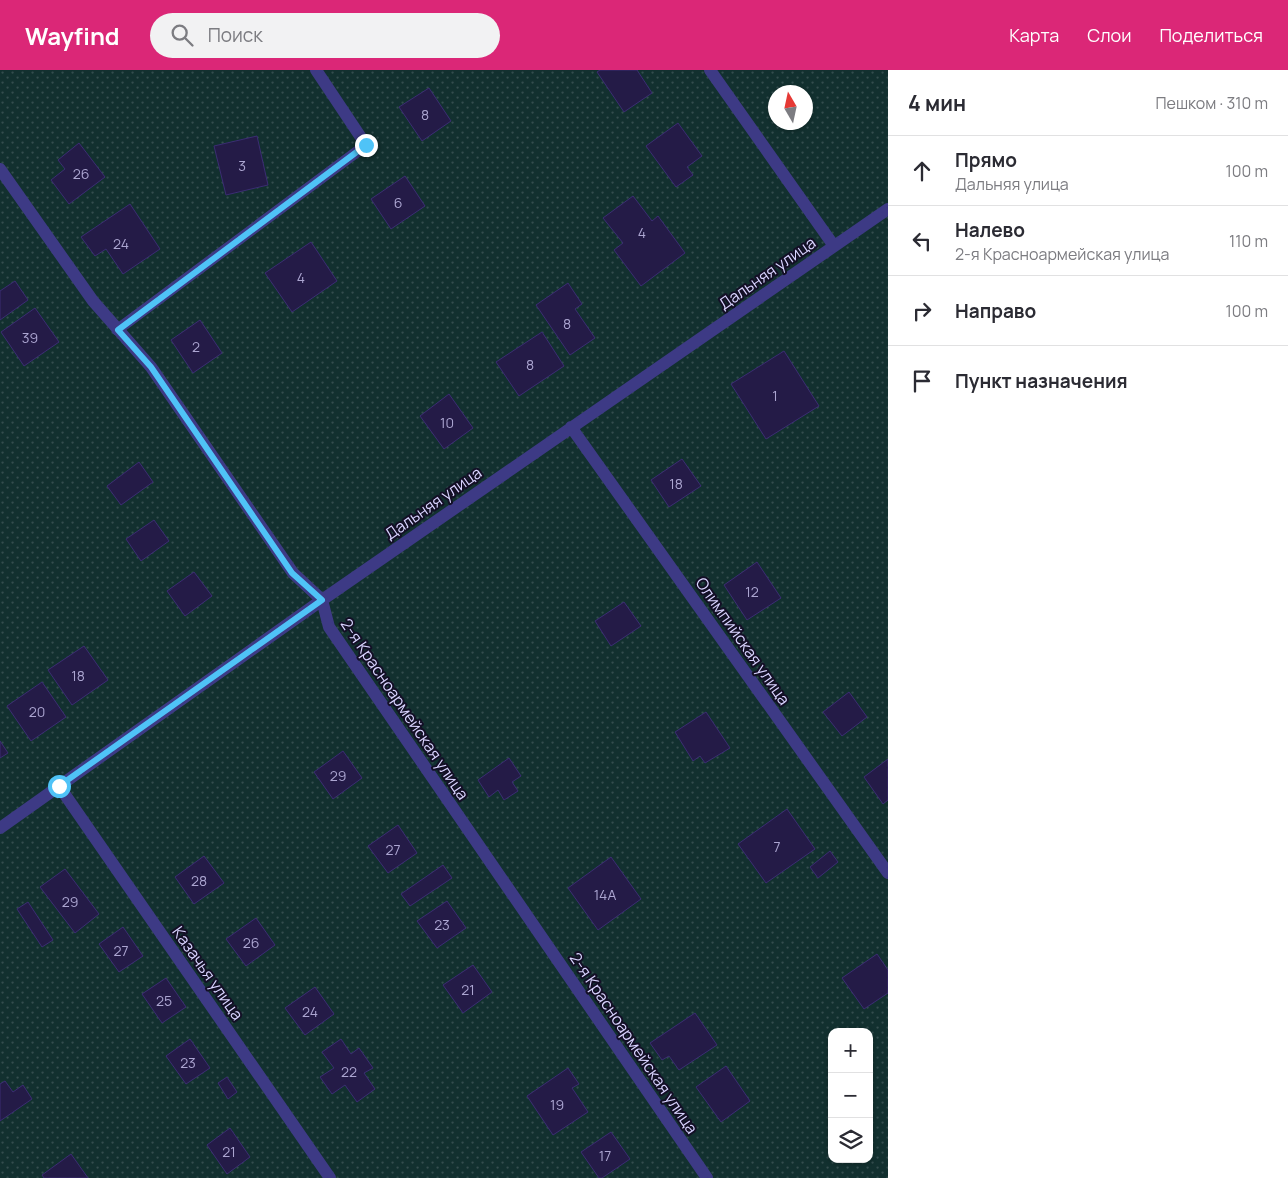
<!DOCTYPE html>
<html lang="ru">
<head>
<meta charset="utf-8">
<style>
	:root { --surface:#fff; --page:#f2f2f3; --text:#2b2b33; --muted:#7c7c81; --line:#e1e1e2; --accent:#db2777 }
	body { margin:0; font-family:Manrope,sans-serif; background:var(--page); color:var(--text) }
	.controls { position:absolute; right:15px; bottom:15px; display:grid; overflow:hidden; border-radius:10px; box-shadow:0 1px 4px #0004 }
	.controls button { width:45px; height:45px; display:grid; place-items:center; padding:0; border:0; border-bottom:1px solid var(--line); background:var(--surface); color:var(--text); font:25px sans-serif }
	.compass { position:absolute; left:768px; top:15px; width:45px; height:45px; border-radius:50%; background:var(--surface); box-shadow:0 1px 4px #0004; rotate:351deg }
	.stop { position:absolute; width:15px; height:15px; margin:-11px; border:4px solid #4fc3f7; border-radius:50%; background:#fff }
	.stop.end { background:#4fc3f7; border-color:#fff; box-shadow:0 1px 5px #0008 }
	.list { margin:0; padding:0; list-style:none }
	h2 { display:flex; justify-content:space-between; align-items:center; height:65px; margin:0; padding:0 20px; font-size:21px }
	h2 small { font-size:16px; font-weight:400; color:var(--muted) }
	.list li { display:grid; grid-template-columns:32px 1fr auto; gap:15px; align-items:center; box-sizing:border-box; height:70px; padding:0 20px; border-top:1px solid var(--line) }
	.list b { display:block; font-size:19px; white-space:nowrap }
	.list p { margin:0; font-size:16px; white-space:nowrap; color:var(--muted) }
	.list em { font-size:16px; font-style:normal; color:var(--muted) }
	.icon { flex:none; width:28px; height:28px; fill:none; stroke:currentColor; stroke-width:2; stroke-linecap:round; stroke-linejoin:round }
	.map { position:relative; flex:none; width:888px; height:1108px; overflow:hidden }
	header { display:flex; align-items:center; gap:30px; box-sizing:border-box; height:70px; padding:0 25px; background:var(--accent); color:#fff }
	header strong { font-size:24px }
	nav { display:flex; gap:28px; margin-inline-start:auto; font-size:18px }
	.search { width:350px; height:45px; background:var(--page); display:flex; align-items:center; gap:12px; box-sizing:border-box; padding:0 18px; border-radius:28px; color:var(--muted); font-size:19px }
	main { display:flex }
	aside { flex:1; background:var(--surface) }
	.map>svg:first-child { display:block }
	.grass { fill:url(#grass-dots); fill-rule:evenodd }
	.building { fill:#241b47; stroke:#3b2d73 }
	.lines { fill:none; stroke-linecap:round; stroke-linejoin:round }
	.service { stroke:#3d3a85; stroke-width:11 }
	.minor { stroke:#3d3a85; stroke-width:12 }
	.route { stroke:#4fc3f7; stroke-width:6 }
	.labels { text-anchor:middle; dominant-baseline:central; stroke-width:4; stroke-linejoin:round; paint-order:stroke }
	.number-label { font-size:14px; fill:#aca6d1 }
	.street-label { font-size:16px; fill:#d9d4ff; stroke:#130f26 }
</style>
</head>
<body>
<header>
<strong>Wayfind</strong>
<div class="search"><svg class="icon" aria-label="search" viewBox="0 0 24 24"><circle cx="10" cy="10" r="6"/><path d="M15 15l6 6"/></svg>Поиск</div>
<nav><a>Карта</a><a>Слои</a><a>Поделиться</a></nav>
</header>
<main>
<div class="map">
<svg width="888" height="1108" viewBox="0 0 888 1108">
	<defs>
		<pattern id="grass-dots" width="8" height="8" patternUnits="userSpaceOnUse" patternTransform="scale(1.25)"><rect width="8" height="8" fill="#12302f"/><path d="M2 2h.1M6 6h.1" fill="none" stroke="#344d4e" stroke-width="1.8" stroke-linecap="round"/></pattern>
	</defs>
	<rect width="100%" height="100%" fill="#130f26"/>
	<path class="grass" d="M 0,0 L 888,0 L 888,1108 L 0,1108 ZM 776,22 L 806,22 L 806,52 L 776,52 ZM 832,962 L 869,962 L 869,1089 L 832,1089 Z"/>
	<path class="building" d="M 600,0 L 637,0 L 652,23 L 624,42 L 597,2 Z
		M 429,18 L 451,51 L 422,71 L 399,37 Z
		M 678,53 L 702,86 L 687,97 L 693,105 L 676,117 L 646,76 Z
		M 257,66 L 268,115 L 226,125 L 214,76 Z
		M 79,73 L 105,107 L 69,134 L 51,110 L 65,99 L 58,90 Z
		M 405,106 L 425,136 L 391,159 L 371,129 Z
		M 633,126 L 652,151 L 658,146 L 685,183 L 641,216 L 614,180 L 623,173 L 603,148 Z
		M 130,134 L 160,179 L 123,204 L 106,179 L 95,186 L 81,167 Z
		M 311,172 L 337,211 L 292,242 L 265,203 Z
		M 15,211 L 28,230 L 0,250 L 0,221 Z
		M 568,213 L 582,234 L 575,239 L 595,268 L 570,285 L 536,235 Z
		M 35,238 L 59,272 L 24,296 L 1,262 Z
		M 200,250 L 222,283 L 193,303 L 171,270 Z
		M 542,262 L 564,296 L 519,326 L 496,292 Z
		M 784,281 L 819,336 L 766,369 L 731,314 Z
		M 449,324 L 473,358 L 444,379 L 420,346 Z
		M 682,389 L 701,416 L 669,437 L 651,410 Z
		M 139,392 L 153,412 L 121,435 L 107,416 Z
		M 154,450 L 169,471 L 141,491 L 126,469 Z
		M 757,492 L 781,528 L 747,550 L 724,515 Z
		M 194,502 L 212,526 L 185,546 L 167,521 Z
		M 624,532 L 641,556 L 611,576 L 595,551 Z
		M 84,576 L 108,610 L 72,635 L 48,600 Z
		M 42,612 L 66,647 L 31,671 L 7,636 Z
		M 849,622 L 867,647 L 842,666 L 823,642 Z
		M 706,642 L 730,678 L 705,693 L 700,686 L 693,691 L 675,662 Z
		M 0,671 L 8,683 L 0,688 Z
		M 343,681 L 362,708 L 333,729 L 314,702 Z
		M 509,688 L 521,706 L 512,712 L 518,721 L 504,730 L 498,720 L 489,727 L 478,710 Z
		M 888,689 L 888,730 L 883,734 L 864,707 Z
		M 787,739 L 815,779 L 766,813 L 738,774 Z
		M 398,755 L 417,783 L 388,803 L 368,776 Z
		M 830,781 L 838,792 L 818,808 L 810,797 Z
		M 204,786 L 224,813 L 194,834 L 175,807 Z
		M 611,787 L 641,829 L 598,860 L 568,818 Z
		M 443,795 L 452,808 L 410,836 L 401,824 Z
		M 65,799 L 99,844 L 75,863 L 40,817 Z
		M 447,831 L 466,858 L 437,878 L 417,851 Z
		M 28,832 L 53,870 L 42,877 L 17,839 Z
		M 256,848 L 275,875 L 246,896 L 226,869 Z
		M 123,857 L 143,886 L 119,902 L 99,874 Z
		M 877,884 L 888,900 L 888,923 L 864,939 L 842,908 Z
		M 473,895 L 492,922 L 463,943 L 443,915 Z
		M 166,908 L 186,937 L 162,953 L 142,924 Z
		M 315,917 L 334,944 L 305,965 L 285,938 Z
		M 695,943 L 717,975 L 679,1000 L 669,986 L 662,990 L 650,973 Z
		M 190,969 L 210,998 L 186,1014 L 166,986 Z
		M 341,969 L 351,984 L 359,978 L 373,998 L 364,1003 L 375,1019 L 357,1032 L 345,1015 L 332,1024 L 320,1007 L 334,998 L 322,982 Z
		M 726,996 L 750,1031 L 721,1052 L 696,1017 Z
		M 568,998 L 579,1014 L 572,1018 L 588,1042 L 553,1065 L 527,1026 Z
		M 227,1007 L 237,1022 L 228,1029 L 218,1013 Z
		M 5,1011 L 13,1022 L 23,1015 L 32,1029 L 0,1051 L 0,1014 Z
		M 230,1058 L 250,1087 L 227,1104 L 207,1075 Z
		M 611,1062 L 630,1089 L 602,1108 L 599,1108 L 581,1082 Z
		M 71,1084 L 88,1108 L 44,1108 L 42,1105 Z"/>
	<g class="lines">
		<path class="service" d="M 117,260 L 366,75"/>
		<path class="minor" d="M 316,0 L 366,75
			M 710,0 L 834,176
			M 0,99 L 93,231 L 151,297 L 293,503 L 322,530 L 329,557 L 707,1108
			M 571,357 L 888,803
			M 59,716 L 330,1108
			M 0,758 L 322,530 L 888,139"/>
	</g>
	<g class="lines">
		<path class="route" d="M 59,716 L 322,530 L 292,503 L 151,297 L 118,260 L 366,75"/>
	</g>
	<g class="labels">
		<g class="number-label">
			<text x="425" y="44">8</text>
			<text x="242" y="95">3</text>
			<text x="81" y="103">26</text>
			<text x="398" y="132">6</text>
			<text x="642" y="162">4</text>
			<text x="121" y="173">24</text>
			<text x="301" y="207">4</text>
			<text x="567" y="253">8</text>
			<text x="30" y="267">39</text>
			<text x="196" y="276">2</text>
			<text x="530" y="294">8</text>
			<text x="775" y="325">1</text>
			<text x="447" y="352">10</text>
			<text x="676" y="413">18</text>
			<text x="752" y="521">12</text>
			<text x="78" y="605">18</text>
			<text x="37" y="641">20</text>
			<text x="338" y="705">29</text>
			<text x="777" y="776">7</text>
			<text x="393" y="779">27</text>
			<text x="199" y="810">28</text>
			<text x="605" y="824">14А</text>
			<text x="70" y="831">29</text>
			<text x="442" y="854">23</text>
			<text x="251" y="872">26</text>
			<text x="121" y="880">27</text>
			<text x="468" y="919">21</text>
			<text x="164" y="930">25</text>
			<text x="310" y="941">24</text>
			<text x="188" y="992">23</text>
			<text x="349" y="1001">22</text>
			<text x="557" y="1034">19</text>
			<text x="229" y="1081">21</text>
			<text x="605" y="1085">17</text>
		</g>
		<g class="street-label">
			<text transform="translate(767 203) rotate(-35)">Дальняя улица</text>
			<text transform="translate(433 433) rotate(-35)">Дальняя улица</text>
			<text transform="translate(743 571) rotate(55)">Олимпийская улица</text>
			<text transform="translate(405 639) rotate(56)">2-я Красноармейская улица</text>
			<text transform="translate(208 903) rotate(55)">Казачья улица</text>
			<text transform="translate(634 973) rotate(56)">2-я Красноармейская улица</text>
		</g>
	</g>
</svg>
<div class="controls">
<button>+</button>
<button>−</button>
<button><svg class="icon" aria-label="layers" viewBox="0 0 24 24"><path d="M12 4l9 5-9 5-9-5zM3 14l9 5 9-5"/></svg></button>
</div>
<svg class="compass" viewBox="-18 -18 36 36"><path d="M0-13l5 13h-10z" fill="#e53935"/><path d="M0 13l5-13h-10z" fill="#7c7c81"/></svg>
<div class="stop" style="left:59px;top:716px"></div>
<div class="stop end" style="left:366px;top:75px"></div>
</div>
<aside>
<h2>4 мин<small>Пешком · 310 m</small></h2>
<ul class="list">
<li><svg class="icon" aria-label="ahead" viewBox="0 0 24 24"><path d="M12 20V5M6 11l6-6 6 6"/></svg><div><b>Прямо</b><p>Дальняя улица</p></div><em>100 m</em></li>
<li><svg class="icon" aria-label="left" viewBox="0 0 24 24"><path d="M17 20v-9H6M10 6l-5 5 5 5"/></svg><div><b>Налево</b><p>2-я Красноармейская улица</p></div><em>110 m</em></li>
<li><svg class="icon" aria-label="right" viewBox="0 0 24 24"><path d="M7 20v-9h11M14 6l5 5-5 5"/></svg><div><b>Направо</b></div><em>100 m</em></li>
<li><svg class="icon" aria-label="arrive" viewBox="0 0 24 24"><path d="M6 21V4h12l-3 4 3 4H6"/></svg><div><b>Пункт назначения</b></div></li>
</ul>
</aside>
</main>
</body>
</html>
